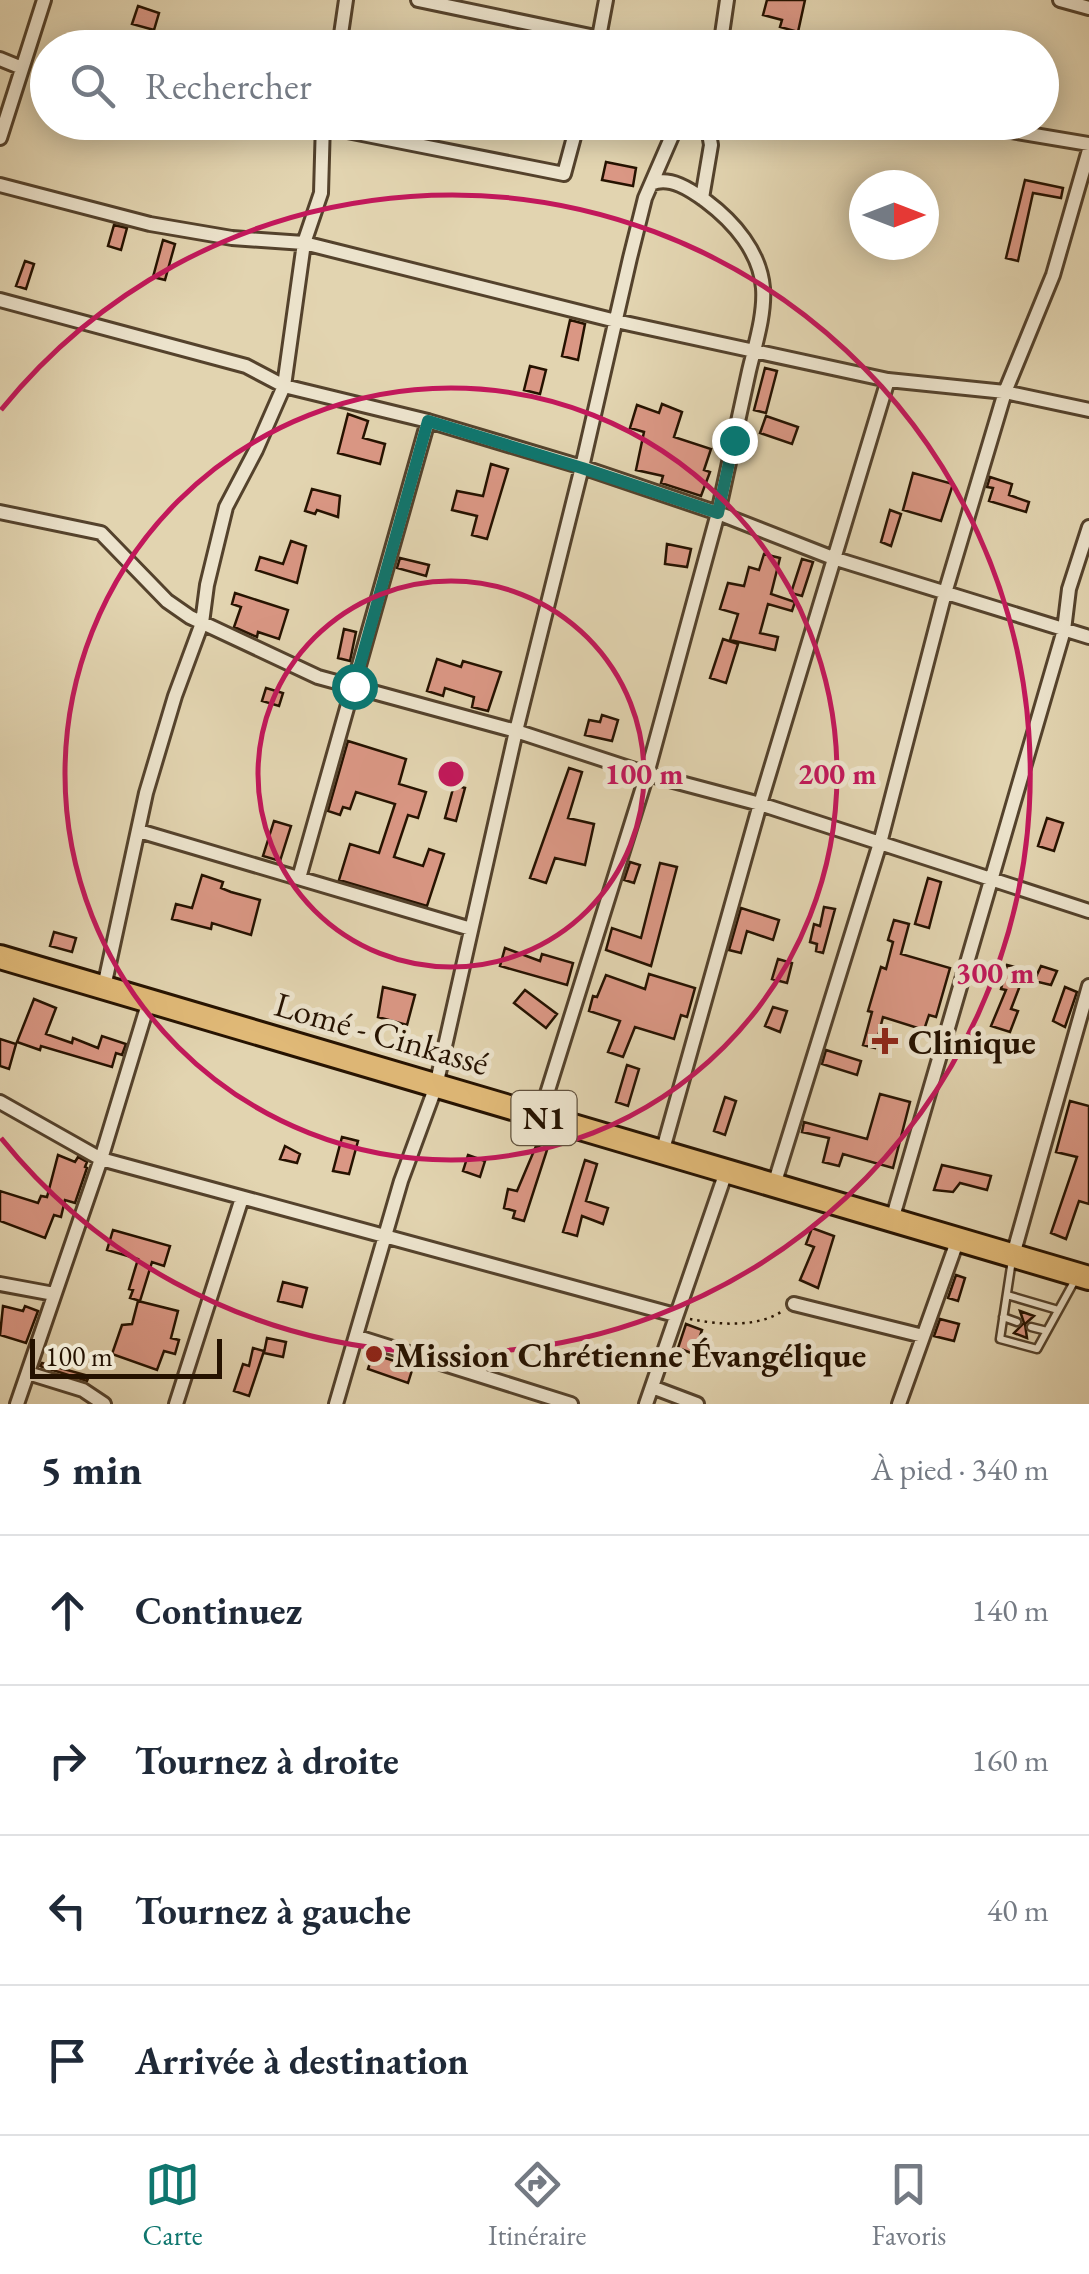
<!DOCTYPE html>
<html lang="fr">
<head>
<meta charset="utf-8">
<style>
	:root { --surface:#fff; --page:#f6f6f7; --text:#1f2937; --muted:#747a83; --line:#e0e1e3; --accent:#0f766e }
	body { margin:0; font-family:"EB Garamond",serif; background:var(--page); color:var(--text) }
	.compass { position:absolute; left:849px; top:170px; width:90px; height:90px; border-radius:50%; background:var(--surface); box-shadow:0 5px 25px #0003; rotate:90deg }
	.scale { position:absolute; left:30px; bottom:25px; width:192px; box-sizing:border-box; padding-left:10px; border:5px solid #251200; border-top:0; font-size:28px; line-height:35px; white-space:nowrap; color:#251200; -webkit-text-stroke:8px #ece3cc; paint-order:stroke }
	.stop { position:absolute; width:30px; height:30px; margin:-22px; border:8px solid #0f766e; border-radius:50%; background:#fff }
	.stop.end { background:#0f766e; border-color:#fff; box-shadow:0 2px 10px #0008 }
	.list { margin:0; padding:0; list-style:none }
	h2 { display:flex; justify-content:space-between; align-items:center; height:130px; margin:0; padding:0 40px; font-size:42px }
	h2 small { font-size:32px; font-weight:400; color:var(--muted) }
	.list li { display:grid; grid-template-columns:65px 1fr auto; gap:30px; align-items:center; box-sizing:border-box; height:150px; padding:0 40px; border-top:2px solid var(--line) }
	.list b { display:block; font-size:38px; white-space:nowrap }
	.list em { font-size:32px; font-style:normal; color:var(--muted) }
	.icon { flex:none; width:55px; height:55px; fill:none; stroke:currentColor; stroke-width:2; stroke-linecap:round; stroke-linejoin:round }
	.map { position:relative; flex:none; width:1089px; height:1404px; overflow:hidden }
	.search { position:absolute; background:var(--surface); box-shadow:0 5px 25px #0003; left:30px; right:30px; top:30px; height:110px; display:flex; align-items:center; gap:25px; box-sizing:border-box; padding:0 35px; border-radius:55px; color:var(--muted); font-size:38px }
	.sheet { height:730px; background:var(--surface) }
	nav { display:flex; justify-content:space-around; align-items:center; box-sizing:border-box; height:140px; border-top:2px solid var(--line); background:var(--surface); font-size:28px; color:var(--muted) }
	nav a { display:grid; justify-items:center; gap:5px }
	nav .on { color:var(--accent) }
	.map>svg:first-child { display:block }
	.building { fill:#da9784; stroke:#251200; stroke-width:2.5 }
	.lines { fill:none; stroke-linecap:round; stroke-linejoin:round }
	.lane-casing { stroke:#54422c; stroke-width:11 }
	.street-casing { stroke:#54422c; stroke-width:18 }
	.highway-casing { stroke:#251200; stroke-width:28 }
	.path { stroke:#251200; stroke-width:2.5; stroke-dasharray:2.5 5; stroke-linecap:butt }
	.lane { stroke:#ece3cc; stroke-width:6 }
	.street { stroke:#ece3cc; stroke-width:12 }
	.highway { stroke:#e1ba78; stroke-width:22 }
	.route { stroke:#0f766e; stroke-width:12 }
	.ring { fill:none; stroke:#c2185b; stroke-width:5 }
	.poi-dot { fill:#8f2418; stroke:#ece3cc; stroke-width:4 }
	.labels { text-anchor:middle; dominant-baseline:central; stroke-width:10; stroke-linejoin:round; paint-order:stroke }
	.shield { fill:#ece3cc; stroke:#61513d; stroke-width:2.5 }
	.shield-label { font-size:32px; font-weight:bold; fill:#251200 }
	.street-label { font-size:35px; fill:#251200; stroke:#ece3cc }
	.poi-label { font-size:35px; font-weight:bold; fill:#251200; stroke:#ece3cc; text-anchor:start }
	.centre { fill:#c2185b; stroke:#ece3cc; stroke-width:5 }
	.ring-label { font-size:30px; text-anchor:middle; font-weight:bold; fill:#c2185b; stroke:#ece3cc; stroke-width:10; stroke-linejoin:round; paint-order:stroke }
</style>
</head>
<body>
<div class="map">
<svg width="1089" height="1404" viewBox="0 0 1089 1404">
	<rect width="100%" height="100%" fill="#e2d4b0"/>
	<filter id="stains"><feTurbulence type="fractalNoise" baseFrequency=".002" numOctaves="4"/><feColorMatrix values="0 0 0 0 .2 0 0 0 0 .09 0 0 0 0 .02 0 0 0 .5 -.17"/></filter>
	<radialGradient id="worn" r=".72"><stop offset=".6" stop-color="#630" stop-opacity="0"/><stop offset="1" stop-color="#630" stop-opacity=".3"/></radialGradient>
	<path class="building" d="M 767,0 L 805,0 L 798,32 L 780,27 L 782,20 L 763,15 Z
		M 138,6 L 159,13 L 154,30 L 132,24 Z
		M 606,162 L 636,168 L 633,186 L 602,180 Z
		M 1025,180 L 1063,188 L 1061,198 L 1033,193 L 1018,261 L 1006,258 Z
		M 114,225 L 127,228 L 121,250 L 108,246 Z
		M 163,240 L 175,244 L 165,280 L 153,277 Z
		M 25,261 L 34,264 L 26,289 L 16,286 Z
		M 570,320 L 585,324 L 578,360 L 562,356 Z
		M 530,366 L 546,370 L 540,394 L 524,390 Z
		M 765,368 L 777,371 L 766,413 L 754,410 Z
		M 662,404 L 682,412 L 674,437 L 711,449 L 704,470 L 710,472 L 701,496 L 661,483 L 663,476 L 636,470 L 644,432 L 630,428 L 637,405 L 659,413 Z
		M 348,414 L 368,421 L 363,438 L 385,444 L 380,464 L 338,453 Z
		M 766,416 L 798,427 L 792,444 L 760,433 Z
		M 491,464 L 508,469 L 487,539 L 472,535 L 477,516 L 452,510 L 457,491 L 483,496 Z
		M 913,473 L 953,484 L 941,521 L 903,510 Z
		M 990,477 L 1012,484 L 1009,495 L 1029,502 L 1026,512 L 989,501 L 993,488 L 987,487 Z
		M 312,489 L 340,496 L 338,517 L 317,510 L 315,514 L 305,511 Z
		M 890,510 L 901,514 L 891,546 L 881,542 Z
		M 291,541 L 306,546 L 297,583 L 256,570 L 260,557 L 283,564 Z
		M 667,544 L 691,549 L 687,567 L 665,564 Z
		M 764,554 L 780,558 L 771,594 L 795,602 L 792,611 L 768,604 L 760,633 L 778,637 L 775,650 L 730,640 L 738,614 L 720,609 L 728,583 L 744,586 L 749,567 L 759,570 Z
		M 400,558 L 429,565 L 426,576 L 397,568 Z
		M 802,559 L 813,562 L 802,596 L 791,593 Z
		M 235,593 L 288,610 L 279,639 L 258,632 L 257,637 L 234,627 L 241,607 L 232,604 Z
		M 344,629 L 356,632 L 350,661 L 338,658 Z
		M 723,639 L 738,644 L 726,683 L 710,678 Z
		M 437,659 L 461,667 L 463,661 L 501,672 L 488,711 L 472,707 L 474,697 L 445,688 L 443,696 L 427,691 Z
		M 266,688 L 283,693 L 279,706 L 262,701 Z
		M 602,715 L 618,720 L 612,741 L 585,735 L 589,720 L 600,722 Z
		M 348,741 L 406,759 L 399,784 L 426,792 L 418,818 L 408,815 L 394,857 L 423,866 L 429,849 L 444,854 L 427,906 L 339,880 L 350,844 L 379,853 L 395,804 L 356,792 L 350,809 L 343,807 L 340,815 L 328,811 Z
		M 569,768 L 582,772 L 568,818 L 594,824 L 585,865 L 555,858 L 546,883 L 530,878 Z
		M 454,785 L 465,788 L 456,821 L 445,818 Z
		M 1047,818 L 1063,823 L 1054,851 L 1038,846 Z
		M 274,821 L 291,826 L 280,861 L 263,856 Z
		M 630,862 L 640,865 L 634,883 L 624,880 Z
		M 660,863 L 677,867 L 651,966 L 606,950 L 612,928 L 641,938 Z
		M 202,875 L 223,882 L 221,888 L 231,892 L 260,900 L 251,935 L 212,923 L 211,929 L 172,919 L 176,904 L 192,908 Z
		M 928,878 L 941,882 L 929,928 L 915,924 Z
		M 824,907 L 835,909 L 823,953 L 816,951 L 817,944 L 810,942 L 814,924 L 820,926 Z
		M 741,908 L 779,920 L 773,940 L 747,931 L 741,953 L 729,950 Z
		M 894,920 L 909,924 L 901,954 L 950,968 L 936,1017 L 929,1015 L 924,1030 L 883,1017 L 875,1048 L 863,1045 L 872,1012 L 868,1011 L 881,967 L 886,969 L 893,942 L 888,940 Z
		M 54,932 L 76,938 L 72,952 L 50,946 Z
		M 505,948 L 540,961 L 542,954 L 573,963 L 567,985 L 500,966 Z
		M 778,959 L 792,963 L 787,983 L 772,979 Z
		M 1007,965 L 1026,970 L 1011,1009 L 1018,1011 L 1010,1032 L 991,1026 L 1006,990 L 1001,989 Z
		M 1041,966 L 1057,971 L 1051,985 L 1034,981 Z
		M 649,974 L 695,988 L 687,1017 L 681,1015 L 674,1039 L 635,1027 L 623,1057 L 608,1052 L 620,1021 L 589,1011 L 593,996 L 597,997 L 606,975 L 645,989 Z
		M 383,987 L 415,995 L 407,1025 L 378,1017 Z
		M 1065,987 L 1077,992 L 1065,1027 L 1053,1021 Z
		M 525,990 L 557,1014 L 546,1028 L 514,1003 Z
		M 34,999 L 56,1008 L 46,1034 L 72,1043 L 73,1038 L 98,1048 L 102,1036 L 126,1044 L 122,1055 L 116,1053 L 112,1067 L 41,1046 L 40,1050 L 17,1042 Z
		M 773,1007 L 787,1011 L 780,1032 L 765,1026 Z
		M 0,1039 L 16,1044 L 9,1069 L 0,1066 Z
		M 826,1050 L 861,1061 L 857,1075 L 822,1064 Z
		M 627,1065 L 639,1069 L 628,1106 L 616,1102 Z
		M 880,1094 L 910,1102 L 893,1168 L 843,1154 L 839,1166 L 823,1162 L 829,1138 L 802,1132 L 804,1122 L 867,1139 Z
		M 725,1097 L 736,1101 L 725,1135 L 714,1131 Z
		M 1070,1101 L 1089,1106 L 1089,1204 L 1079,1201 L 1066,1239 L 1051,1233 L 1077,1157 L 1056,1152 Z
		M 342,1137 L 358,1141 L 349,1174 L 333,1171 Z
		M 285,1146 L 300,1154 L 297,1163 L 280,1159 Z
		M 536,1146 L 547,1150 L 524,1221 L 513,1218 L 515,1211 L 504,1208 L 508,1189 L 517,1191 Z
		M 58,1155 L 75,1162 L 78,1157 L 87,1162 L 85,1167 L 87,1168 L 75,1203 L 65,1200 L 61,1217 L 54,1215 L 45,1238 L 0,1221 L 0,1191 L 38,1203 L 41,1196 L 47,1197 Z
		M 468,1155 L 485,1161 L 480,1177 L 463,1171 Z
		M 585,1160 L 597,1164 L 586,1201 L 608,1208 L 603,1224 L 582,1216 L 577,1236 L 563,1232 Z
		M 942,1165 L 991,1176 L 987,1190 L 960,1183 L 953,1192 L 934,1190 Z
		M 812,1228 L 834,1236 L 818,1288 L 800,1280 L 814,1247 L 806,1244 Z
		M 113,1230 L 170,1246 L 164,1266 L 152,1262 L 140,1301 L 130,1298 L 133,1290 L 129,1289 L 138,1259 L 107,1250 Z
		M 956,1275 L 965,1278 L 958,1301 L 948,1298 Z
		M 283,1282 L 307,1288 L 302,1307 L 278,1301 Z
		M 138,1301 L 178,1311 L 171,1338 L 179,1340 L 175,1354 L 164,1351 L 157,1370 L 112,1354 L 122,1325 L 132,1324 Z
		M 3,1306 L 23,1311 L 25,1306 L 38,1311 L 26,1343 L 0,1335 Z
		M 1020,1311 L 1034,1316 L 1025,1324 L 1027,1338 L 1014,1333 L 1024,1323 Z
		M 940,1319 L 959,1324 L 954,1341 L 934,1336 Z
		M 686,1324 L 702,1330 L 694,1354 L 678,1348 Z
		M 267,1338 L 286,1342 L 283,1357 L 264,1353 Z
		M 253,1348 L 264,1351 L 249,1396 L 234,1391 L 243,1364 L 249,1366 Z
		M 373,1354 L 413,1367 L 408,1383 L 368,1369 Z
		M 42,1363 L 89,1376 L 87,1381 L 40,1366 Z"/>
	<g class="lines">
		<g class="lane-casing">
			<path id="lane" d="M 1012,1260 L 1000,1339 L 1037,1349 L 1075,1280
				M 1007,1295 L 1058,1310
				M 1003,1317 L 1017,1322
				M 1031,1327 L 1047,1331"/>
		</g>
		<g class="street-casing">
			<path id="street" d="M 418,0 L 600,38 L 625,48
				M 1060,0 L 1089,8
				M 339,48 L 346,0
				M 597,48 L 606,0
				M 720,48 L 727,0
				M 0,59 L 22,68
				M 957,122 L 1089,144
				M 322,126 L 564,174 L 578,122
				M 0,138 L 44,0
				M 0,185 L 150,224 L 232,238 L 304,243 L 616,321 L 888,380 L 1005,392 L 1089,410
				M 702,198 L 711,145 L 707,122
				M 0,300 L 246,366 L 284,386 L 428,421 L 582,467 L 718,513 C 728,466 739,418 749,371 C 755,345 765,315 763,288 C 760,252 734,222 706,201 C 691,190 669,175 651,184
				M 0,512 L 101,533 L 167,601 L 190,617 L 318,677 L 516,731 L 647,774 L 760,804 L 1089,911
				M 139,831 L 471,929
				M 299,878 L 428,421
				M 104,987 L 146,793 L 175,696 L 202,623 L 207,585 L 226,507 L 256,450 L 284,386 L 304,243 L 321,193 L 323,122
				M 0,1102 L 101,1159 L 675,1315
				M 540,1116 L 647,774 L 718,513 L 833,558 L 1089,637
				M 662,1153 L 760,804 L 888,380
				M 774,1185 L 880,843 L 945,593 L 1005,392 L 1053,275 L 1089,150
				M 892,1220 L 1064,630 L 1069,589 L 1089,527
				M 1013,1255 L 1089,986
				M 0,1284 L 54,1294
				M 794,1304 L 923,1336
				M 358,1337 L 571,1404
				M 28,1373 L 83,1390 L 104,1404
				M 652,1387 L 697,1404
				M 17,1404 L 101,1159 L 149,1001
				M 176,1404 L 242,1198
				M 336,1404 L 401,1181 L 436,1086 L 516,731 L 582,467 L 630,258 L 645,198 L 678,122
				M 646,1404 L 726,1172
				M 899,1404 L 958,1239"/>
		</g>
		<g class="highway-casing">
			<path id="highway" d="M 0,957 L 1089,1278"/>
		</g>
		<path class="path" d="M 690,1319 C 720,1325 758,1328 784,1310"/>
		<use href="#lane" class="lane"/>
		<use href="#street" class="street"/>
		<use href="#highway" class="highway"/>
	</g>
	<g class="lines">
		<path class="route" d="M 354,686 L 428,421 L 582,468 L 718,513 L 734,440"/>
	</g>
	<g class="ring">
		<circle cx="451" cy="774" r="193"/>
		<circle cx="451" cy="774" r="386"/>
		<path d="M1 410A579 579 0 1 1 1 1138"/>
	</g>
	<g class="poi-dot">
		<path d="M880 1026h10v10h10v10h-10v10h-10v-10h-10v-10h10z"/>
		<circle cx="374" cy="1354" r="10"/>
	</g>
	<g class="labels">
		<rect class="shield" x="511.5" y="1091" width="65" height="54" rx="8"/>
		<g class="shield-label">
			<text x="544" y="1118">N1</text>
		</g>
		<g class="street-label">
			<text transform="translate(382 1033) rotate(16)">Lomé - Cinkassé</text>
		</g>
		<g class="poi-label">
			<text x="908" y="1041">Clinique</text>
			<text x="394" y="1354">Mission Chrétienne Évangélique</text>
		</g>
	</g>
	<circle cx="451" cy="774" r="15" class="centre"/>
	<g class="ring-label">
		<text x="644" y="784">100 m</text>
		<text x="837" y="784">200 m</text>
		<text x="995" y="983">300 m</text>
	</g>
	<rect width="100%" height="100%" filter="url(#stains)"/>
	<rect width="100%" height="100%" fill="url(#worn)"/>
</svg>
<svg class="compass" viewBox="-18 -18 36 36"><path d="M0-13l5 13h-10z" fill="#e53935"/><path d="M0 13l5-13h-10z" fill="#747a83"/></svg>
<div class="scale">100 m</div>
<div class="stop" style="left:354px;top:686px"></div>
<div class="stop end" style="left:734px;top:440px"></div>
<div class="search"><svg class="icon" aria-label="search" viewBox="0 0 24 24"><circle cx="10" cy="10" r="6"/><path d="M15 15l6 6"/></svg>Rechercher</div>
</div>
<section class="sheet">
<h2>5 min<small>À pied · 340 m</small></h2>
<ul class="list">
<li><svg class="icon" aria-label="ahead" viewBox="0 0 24 24"><path d="M12 20V5M6 11l6-6 6 6"/></svg><div><b>Continuez</b></div><em>140 m</em></li>
<li><svg class="icon" aria-label="right" viewBox="0 0 24 24"><path d="M7 20v-9h11M14 6l5 5-5 5"/></svg><div><b>Tournez à droite</b></div><em>160 m</em></li>
<li><svg class="icon" aria-label="left" viewBox="0 0 24 24"><path d="M17 20v-9H6M10 6l-5 5 5 5"/></svg><div><b>Tournez à gauche</b></div><em>40 m</em></li>
<li><svg class="icon" aria-label="arrive" viewBox="0 0 24 24"><path d="M6 21V4h12l-3 4 3 4H6"/></svg><div><b>Arrivée à destination</b></div></li>
</ul>
</section>
<nav>
<a class="on"><svg class="icon" aria-label="map" viewBox="0 0 24 24"><path d="M3 6l6-2 6 2 6-2v14l-6 2-6-2-6 2zM9 4v14M15 6v14"/></svg>Carte</a>
<a><svg class="icon" aria-label="directions" viewBox="0 0 24 24"><path d="M12 3l9 9-9 9-9-9zM9 14v-3h6M13 9l2 2-2 2"/></svg>Itinéraire</a>
<a><svg class="icon" aria-label="saved" viewBox="0 0 24 24"><path d="M7 4h10v16l-5-4-5 4z"/></svg>Favoris</a>
</nav>
</body>
</html>
